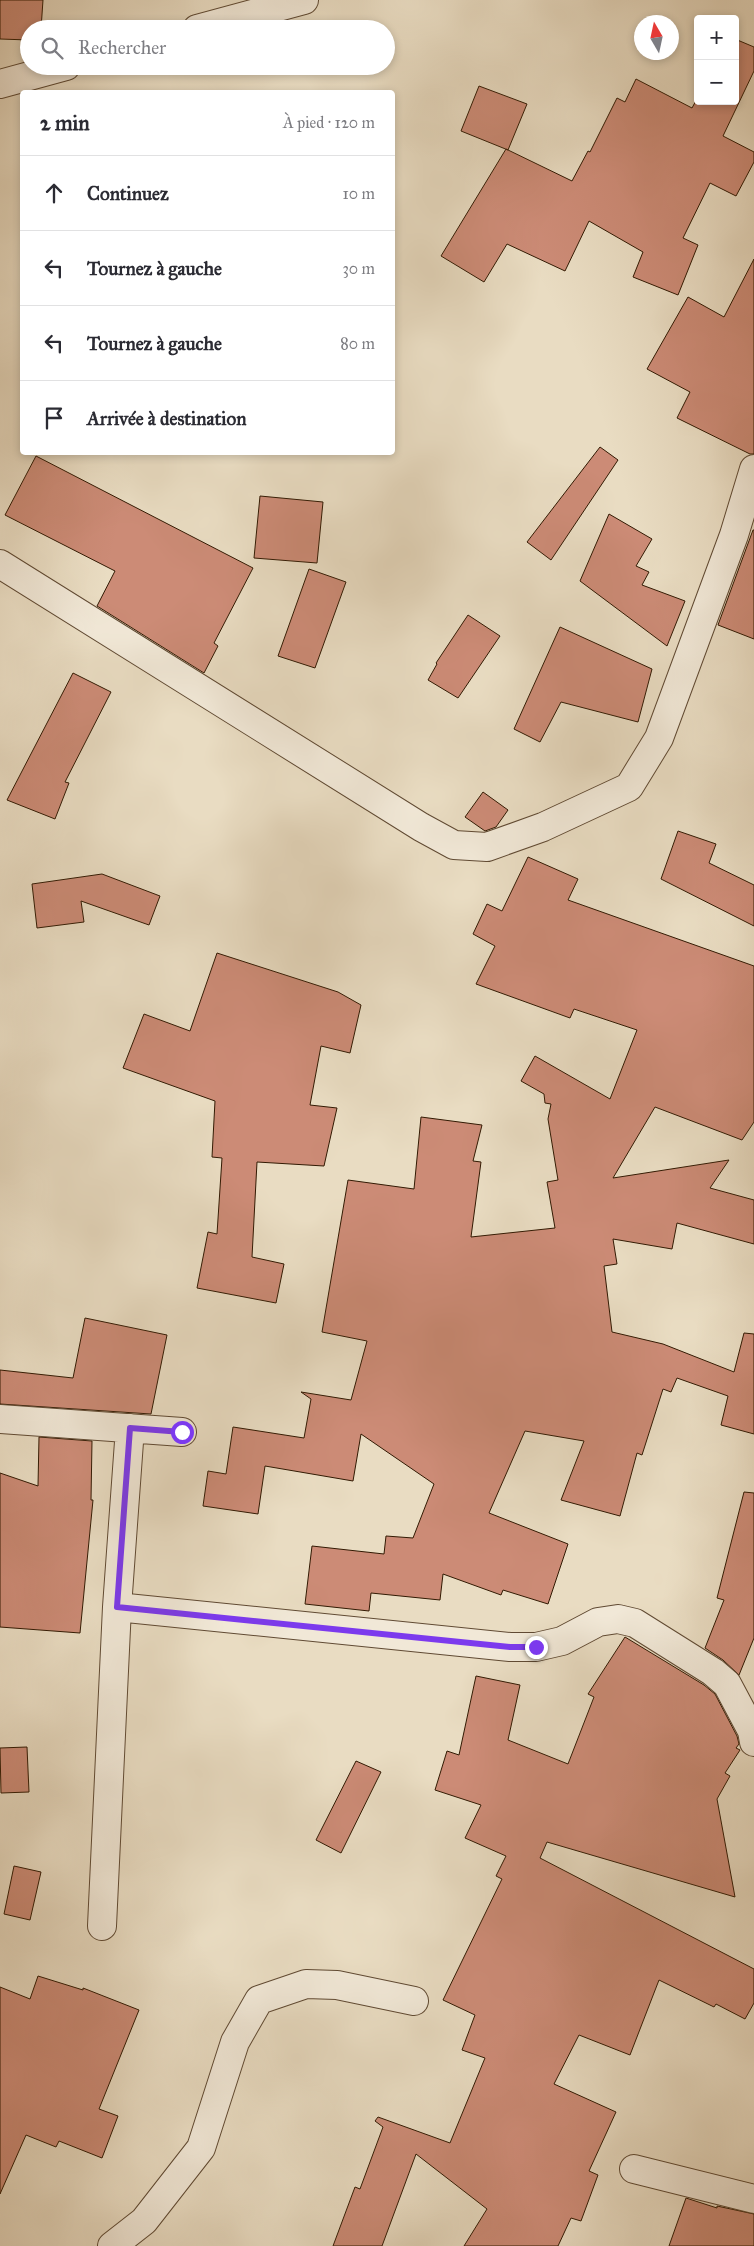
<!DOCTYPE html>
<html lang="fr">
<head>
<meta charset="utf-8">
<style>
	:root { --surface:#fff; --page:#f7f7f7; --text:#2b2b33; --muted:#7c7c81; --line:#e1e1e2 }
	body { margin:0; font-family:"IM FELL Great Primer",serif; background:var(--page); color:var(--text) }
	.controls { position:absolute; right:15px; top:15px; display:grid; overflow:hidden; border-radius:5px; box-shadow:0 2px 8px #0003 }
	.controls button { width:45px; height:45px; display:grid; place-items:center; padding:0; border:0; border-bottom:1px solid var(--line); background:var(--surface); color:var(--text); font:25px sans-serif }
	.compass { position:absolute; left:634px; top:15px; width:45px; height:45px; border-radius:50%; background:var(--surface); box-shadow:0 2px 8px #0003; rotate:351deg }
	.stop { position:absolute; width:15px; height:15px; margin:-11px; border:4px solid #7c3aed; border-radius:50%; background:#fff }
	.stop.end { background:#7c3aed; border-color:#fff; box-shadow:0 1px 5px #0008 }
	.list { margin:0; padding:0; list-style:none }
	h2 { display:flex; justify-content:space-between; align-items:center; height:65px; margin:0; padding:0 20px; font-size:21px }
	h2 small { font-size:16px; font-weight:400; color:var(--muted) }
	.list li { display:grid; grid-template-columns:32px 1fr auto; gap:15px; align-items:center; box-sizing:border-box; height:75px; padding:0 20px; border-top:1px solid var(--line) }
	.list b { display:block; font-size:19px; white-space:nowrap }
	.list em { font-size:16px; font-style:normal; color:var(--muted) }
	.icon { flex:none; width:28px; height:28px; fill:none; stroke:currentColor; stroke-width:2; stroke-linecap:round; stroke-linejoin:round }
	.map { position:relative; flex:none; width:754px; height:2246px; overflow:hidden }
	.search { position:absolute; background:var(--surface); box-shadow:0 2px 8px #0003; left:20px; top:20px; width:375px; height:55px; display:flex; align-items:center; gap:12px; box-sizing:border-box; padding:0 18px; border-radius:28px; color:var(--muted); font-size:19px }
	.panel { position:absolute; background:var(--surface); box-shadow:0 2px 8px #0003; left:20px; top:90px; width:375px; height:365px; border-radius:5px }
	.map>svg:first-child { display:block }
	.building { fill:#cc8b76; stroke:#321a03 }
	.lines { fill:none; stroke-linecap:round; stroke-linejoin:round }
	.minor-casing { stroke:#604a33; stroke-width:30 }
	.minor { stroke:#f1e8d7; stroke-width:28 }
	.route { stroke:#7c3aed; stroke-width:6 }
</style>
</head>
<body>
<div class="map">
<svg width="754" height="2246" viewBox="0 0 754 2246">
	<rect width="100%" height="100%" fill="#e9dcc2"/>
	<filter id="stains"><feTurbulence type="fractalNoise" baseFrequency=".004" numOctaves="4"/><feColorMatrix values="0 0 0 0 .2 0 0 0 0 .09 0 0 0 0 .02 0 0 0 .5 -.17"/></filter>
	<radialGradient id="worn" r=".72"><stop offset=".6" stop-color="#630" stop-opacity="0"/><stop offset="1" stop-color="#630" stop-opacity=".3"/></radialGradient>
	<path class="building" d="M 0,0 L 43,0 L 41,29 L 29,29 L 29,40 L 0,39 Z
		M 735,39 L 754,47 L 754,71 L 723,136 L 754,152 L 754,162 L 736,196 L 710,183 L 683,238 L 698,245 L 678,295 L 633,277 L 643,252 L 589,221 L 565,271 L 507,244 L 484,282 L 441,256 L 506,149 L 572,181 L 588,151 L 590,152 L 617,98 L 625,102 L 636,79 L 692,108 L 698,97 L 698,101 L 735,101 Z
		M 479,86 L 527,104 L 508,150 L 461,131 Z
		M 754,259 L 754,454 L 750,454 L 677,418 L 690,392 L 647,369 L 688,297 L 724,317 Z
		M 600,447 L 618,460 L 551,560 L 527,542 Z
		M 36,456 L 253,568 L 214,643 L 218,646 L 204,673 L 97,606 L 115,571 L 5,515 Z
		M 260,496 L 323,502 L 317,563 L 254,558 Z
		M 609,514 L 652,539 L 636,566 L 649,572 L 642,585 L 685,601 L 667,646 L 580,581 Z
		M 753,530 L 754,530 L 754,639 L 718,625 Z
		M 309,569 L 346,582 L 315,668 L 278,656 Z
		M 468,615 L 500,636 L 458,698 L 428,680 L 437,664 L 436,663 Z
		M 560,627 L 652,669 L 638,722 L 561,702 L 540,742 L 514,729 Z
		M 73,673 L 111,692 L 65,782 L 69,783 L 55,819 L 7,800 Z
		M 483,792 L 508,810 L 496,827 L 485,831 L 465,817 Z
		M 678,831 L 716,844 L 709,863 L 754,885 L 754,926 L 661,879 Z
		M 528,857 L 578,879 L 568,900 L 754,966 L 754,1122 L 742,1140 L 655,1107 L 613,1178 L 729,1160 L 710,1188 L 754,1200 L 754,1244 L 677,1223 L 672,1249 L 613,1239 L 617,1264 L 604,1266 L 612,1332 L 663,1344 L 734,1372 L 744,1333 L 754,1334 L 754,1434 L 721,1425 L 728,1396 L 677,1378 L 671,1392 L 663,1389 L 642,1455 L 637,1453 L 620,1516 L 561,1500 L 584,1441 L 525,1431 L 489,1513 L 568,1544 L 548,1604 L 503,1590 L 501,1595 L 443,1574 L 440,1600 L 371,1593 L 369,1611 L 305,1604 L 312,1546 L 384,1554 L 386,1536 L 413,1538 L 434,1484 L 361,1434 L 353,1481 L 265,1466 L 258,1514 L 203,1506 L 208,1471 L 226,1474 L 233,1427 L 304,1438 L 311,1399 L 301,1392 L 351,1400 L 367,1341 L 322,1332 L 348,1180 L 414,1189 L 421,1117 L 482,1125 L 473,1161 L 481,1162 L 471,1237 L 555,1228 L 547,1182 L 558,1180 L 548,1119 L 551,1104 L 545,1103 L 544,1094 L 521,1081 L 535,1056 L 610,1099 L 637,1030 L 574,1009 L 570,1018 L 476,984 L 495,946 L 473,934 L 487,904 L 502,911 Z
		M 102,874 L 160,896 L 149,925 L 81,901 L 84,922 L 37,928 L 32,884 Z
		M 217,953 L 338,992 L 361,1005 L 350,1053 L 321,1046 L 310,1105 L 337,1108 L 324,1166 L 257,1162 L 252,1257 L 284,1264 L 276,1303 L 197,1288 L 208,1232 L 217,1234 L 222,1158 L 212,1157 L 215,1101 L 123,1068 L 144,1014 L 190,1031 Z
		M 85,1318 L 167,1335 L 151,1414 L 0,1404 L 0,1370 L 73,1378 Z
		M 39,1437 L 92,1441 L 91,1500 L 93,1500 L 80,1633 L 0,1627 L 0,1473 L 38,1486 Z
		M 744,1492 L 754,1493 L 754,1638 L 739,1675 L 723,1660 L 705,1648 L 724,1600 L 717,1598 Z
		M 625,1637 L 704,1685 L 715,1694 L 737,1736 L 739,1744 L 736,1748 L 740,1750 L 725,1773 L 730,1776 L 717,1799 L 735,1897 L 547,1842 L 540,1858 L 754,1969 L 754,2003 L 745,2019 L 716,2004 L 714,2007 L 659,1980 L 630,2055 L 579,2035 L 554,2084 L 616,2112 L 589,2171 L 598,2175 L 581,2221 L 571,2218 L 558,2246 L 464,2246 L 487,2209 L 416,2154 L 382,2246 L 333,2246 L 355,2187 L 360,2189 L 383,2127 L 375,2121 L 378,2117 L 450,2143 L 485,2058 L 462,2050 L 475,2015 L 443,2000 L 502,1879 L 496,1876 L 506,1856 L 465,1838 L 481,1805 L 435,1790 L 447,1751 L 459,1755 L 476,1676 L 520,1685 L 508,1740 L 568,1764 L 594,1697 L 588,1694 Z
		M 27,1747 L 29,1792 L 1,1793 L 0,1748 Z
		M 356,1761 L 381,1772 L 341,1853 L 316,1840 Z
		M 14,1866 L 41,1872 L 30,1920 L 4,1914 Z
		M 38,1976 L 83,1990 L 83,1988 L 139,2010 L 99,2109 L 118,2116 L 102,2158 L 59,2141 L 56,2147 L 26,2135 L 0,2194 L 0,1987 L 30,1999 Z
		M 686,2198 L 717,2208 L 717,2206 L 754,2214 L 754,2246 L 669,2246 Z"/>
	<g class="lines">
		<g class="minor-casing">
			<path id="minor" d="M 197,29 L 304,0
				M 0,84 L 66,66
				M 0,564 L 421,827 L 454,845 L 487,847 L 543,827 L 629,787 L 659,738 L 734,535 L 754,469
				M 0,1419 L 182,1432
				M 117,1607 L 510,1647 L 536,1647 L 562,1641 L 598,1622 L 618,1619 L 635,1623 L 713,1672 L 727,1684 L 752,1731 L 754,1742
				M 102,1926 L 117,1607 L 130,1428
				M 634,2169 L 754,2199
				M 112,2246 L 144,2221 L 201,2148 L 235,2042 L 259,2000 L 306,1984 L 337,1985 L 414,2001"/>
		</g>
		<use href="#minor" class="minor"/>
	</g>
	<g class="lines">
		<path class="route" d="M 182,1432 L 130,1428 L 117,1607 L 510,1647 L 536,1647"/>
	</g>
	<rect width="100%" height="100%" filter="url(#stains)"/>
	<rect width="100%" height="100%" fill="url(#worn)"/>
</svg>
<div class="controls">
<button>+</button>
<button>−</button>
</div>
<svg class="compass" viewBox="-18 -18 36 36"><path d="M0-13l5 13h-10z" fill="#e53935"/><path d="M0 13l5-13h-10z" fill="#7c7c81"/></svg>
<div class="stop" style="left:182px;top:1432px"></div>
<div class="stop end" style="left:536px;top:1647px"></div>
<div class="search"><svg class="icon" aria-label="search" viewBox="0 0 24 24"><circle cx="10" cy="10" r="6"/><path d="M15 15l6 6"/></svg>Rechercher</div>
<section class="panel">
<h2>2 min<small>À pied · 120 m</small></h2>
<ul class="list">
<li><svg class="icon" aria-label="ahead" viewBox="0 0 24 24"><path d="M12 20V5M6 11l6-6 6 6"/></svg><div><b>Continuez</b></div><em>10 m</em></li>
<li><svg class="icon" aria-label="left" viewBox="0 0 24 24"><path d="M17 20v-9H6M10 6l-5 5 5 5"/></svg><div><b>Tournez à gauche</b></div><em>30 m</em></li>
<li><svg class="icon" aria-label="left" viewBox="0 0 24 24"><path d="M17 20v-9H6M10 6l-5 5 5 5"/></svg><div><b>Tournez à gauche</b></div><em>80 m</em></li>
<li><svg class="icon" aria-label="arrive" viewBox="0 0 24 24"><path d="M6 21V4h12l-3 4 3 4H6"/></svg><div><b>Arrivée à destination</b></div></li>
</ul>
</section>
</div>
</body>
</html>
